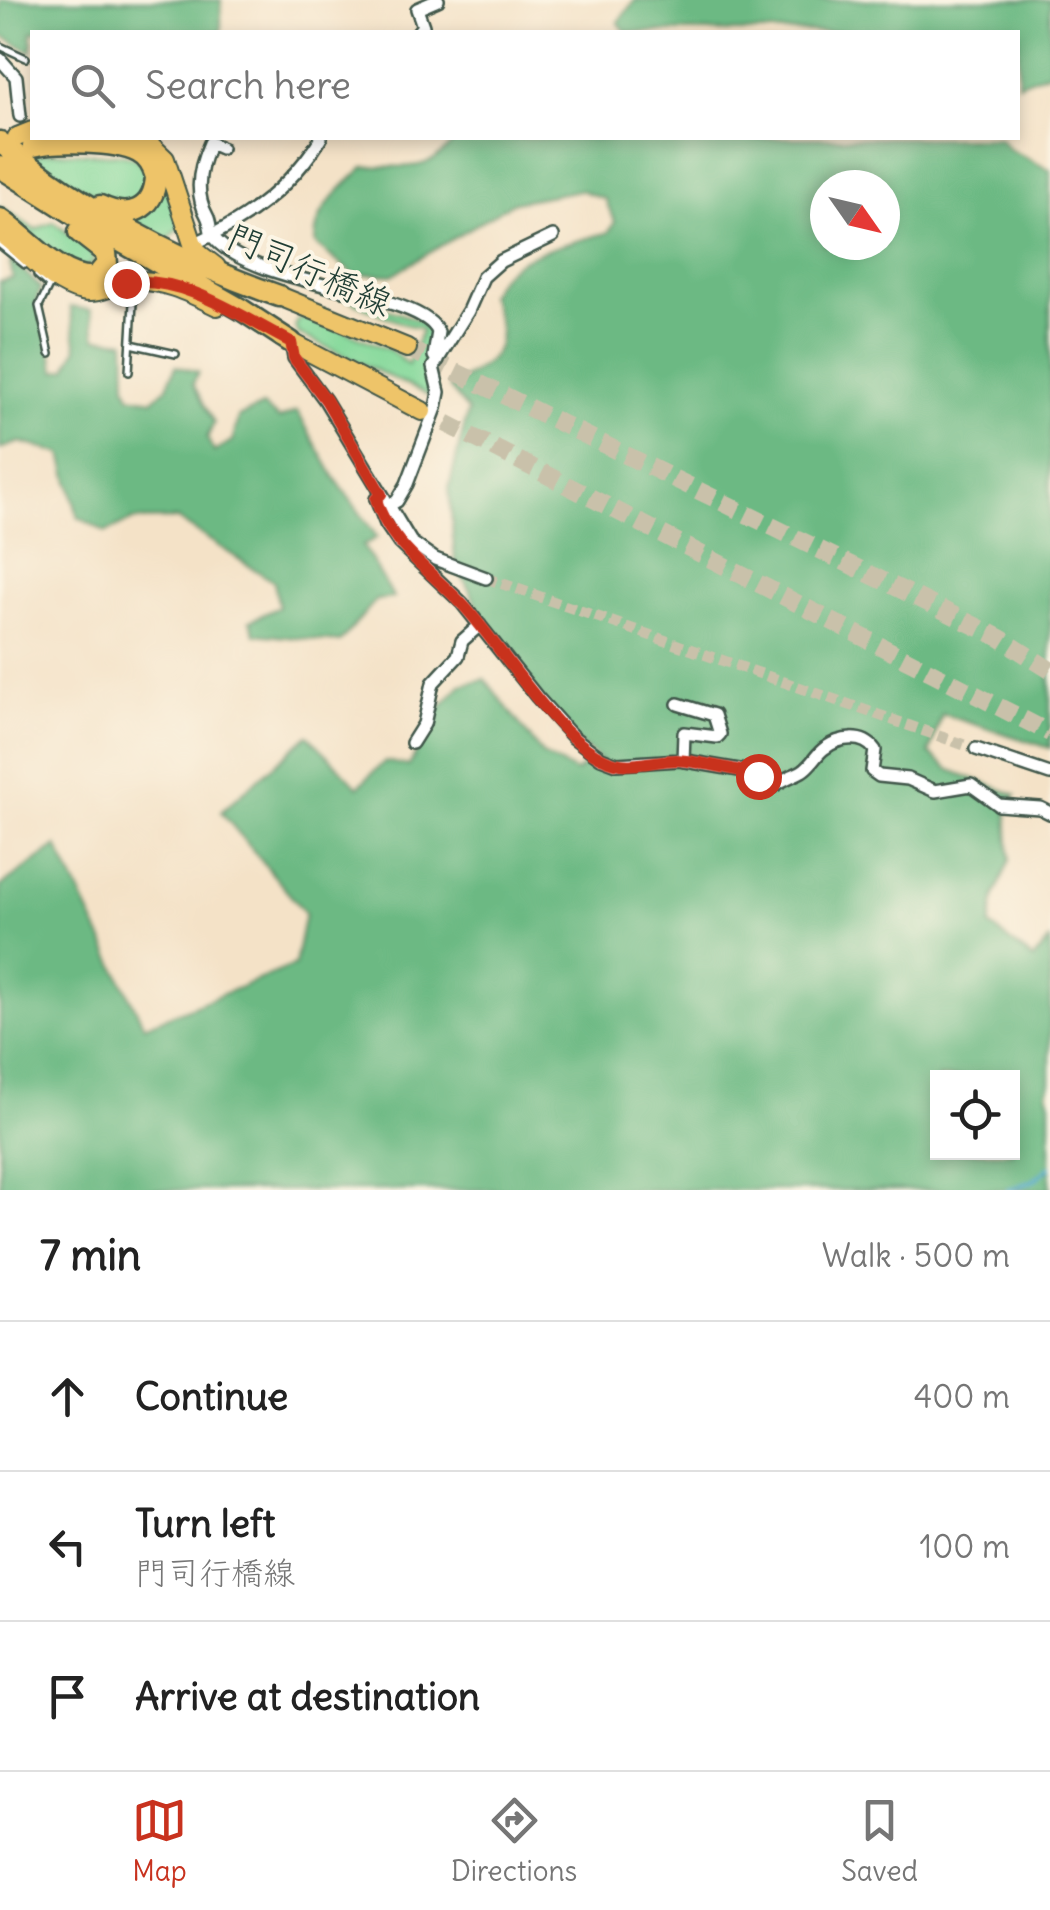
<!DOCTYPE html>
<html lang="en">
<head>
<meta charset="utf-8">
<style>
	:root { --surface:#fff; --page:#f6f6f6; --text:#222; --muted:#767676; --line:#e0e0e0; --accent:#c8321e }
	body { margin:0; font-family:Delius,"Klee One",sans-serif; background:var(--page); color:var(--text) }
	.controls { position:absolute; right:30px; bottom:30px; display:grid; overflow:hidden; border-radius:0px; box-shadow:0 5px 15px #0003 }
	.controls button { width:90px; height:90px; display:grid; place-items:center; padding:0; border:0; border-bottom:2px solid var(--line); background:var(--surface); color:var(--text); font:50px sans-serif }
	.compass { position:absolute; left:810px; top:170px; width:90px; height:90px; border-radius:50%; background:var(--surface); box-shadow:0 5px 15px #0003; rotate:124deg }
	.stop { position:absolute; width:30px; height:30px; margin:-22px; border:8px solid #c8321e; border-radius:50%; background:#fff }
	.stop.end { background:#c8321e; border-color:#fff; box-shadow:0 2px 10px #0008 }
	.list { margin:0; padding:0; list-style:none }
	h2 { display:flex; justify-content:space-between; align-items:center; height:130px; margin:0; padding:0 40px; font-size:42px }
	h2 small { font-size:32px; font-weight:400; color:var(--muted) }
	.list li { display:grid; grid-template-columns:65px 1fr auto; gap:30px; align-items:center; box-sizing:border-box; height:150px; padding:0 40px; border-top:2px solid var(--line) }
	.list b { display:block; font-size:38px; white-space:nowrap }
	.list p { margin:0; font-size:32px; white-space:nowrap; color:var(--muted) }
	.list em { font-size:32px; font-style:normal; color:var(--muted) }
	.icon { flex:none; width:55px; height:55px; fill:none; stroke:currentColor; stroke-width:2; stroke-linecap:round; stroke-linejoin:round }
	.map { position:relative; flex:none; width:1050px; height:1190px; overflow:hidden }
	.search { position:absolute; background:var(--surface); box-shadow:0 5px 15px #0003; left:30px; right:30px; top:30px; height:110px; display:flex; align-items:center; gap:25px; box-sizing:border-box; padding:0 35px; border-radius:0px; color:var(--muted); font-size:38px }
	.sheet { height:580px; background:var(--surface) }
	nav { display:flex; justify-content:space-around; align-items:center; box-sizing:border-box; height:140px; border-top:2px solid var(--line); background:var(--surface); font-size:28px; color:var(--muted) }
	nav a { display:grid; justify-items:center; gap:5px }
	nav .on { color:var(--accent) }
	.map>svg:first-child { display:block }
	.green { fill:#86d99b; stroke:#528b68; stroke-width:2.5 }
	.forest { fill:#6cb983; stroke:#467b5c; stroke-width:2.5; fill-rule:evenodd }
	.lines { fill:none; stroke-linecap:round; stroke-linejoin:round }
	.stream { stroke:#4da7cb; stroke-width:4 }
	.street-tunnel { stroke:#c9c1aa; stroke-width:11; stroke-dasharray:11 5.5; stroke-linecap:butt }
	.primary-tunnel { stroke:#c9c1aa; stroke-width:18; stroke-dasharray:18 9; stroke-linecap:butt }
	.lane-casing { stroke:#3f564a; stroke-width:10 }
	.street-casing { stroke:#3f564a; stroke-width:16 }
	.primary-casing { stroke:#3f564a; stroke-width:22 }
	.highway-casing { stroke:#3f564a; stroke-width:25 }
	.lane { stroke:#fff; stroke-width:5 }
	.street { stroke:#fff; stroke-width:11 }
	.primary { stroke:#eec469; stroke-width:18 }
	.highway { stroke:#eec469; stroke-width:20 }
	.route { stroke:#c8321e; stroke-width:12 }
	.labels { text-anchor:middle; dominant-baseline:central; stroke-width:8; stroke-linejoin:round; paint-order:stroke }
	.street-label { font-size:35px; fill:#1f3d34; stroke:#fcf5e5 }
</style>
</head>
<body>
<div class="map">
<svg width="1050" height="1190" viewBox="0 0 1050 1190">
	<rect width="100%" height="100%" fill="#fcf5e5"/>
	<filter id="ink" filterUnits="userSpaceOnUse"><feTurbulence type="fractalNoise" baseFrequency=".01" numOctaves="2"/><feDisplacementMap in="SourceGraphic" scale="20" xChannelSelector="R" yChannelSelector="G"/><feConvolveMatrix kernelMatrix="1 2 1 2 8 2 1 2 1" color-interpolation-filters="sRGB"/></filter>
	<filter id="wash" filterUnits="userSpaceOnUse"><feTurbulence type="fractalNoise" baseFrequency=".0048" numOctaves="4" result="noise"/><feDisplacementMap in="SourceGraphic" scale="40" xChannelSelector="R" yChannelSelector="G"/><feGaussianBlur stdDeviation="2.25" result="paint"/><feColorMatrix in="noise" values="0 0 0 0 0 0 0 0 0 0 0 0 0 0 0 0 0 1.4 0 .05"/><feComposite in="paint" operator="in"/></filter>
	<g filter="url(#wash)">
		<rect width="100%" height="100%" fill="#f4e2c7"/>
		<path class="green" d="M 50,152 L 124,155 L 137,159 L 149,175 L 139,202 L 115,205 L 50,171 L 31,156 Z
			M 163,175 L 180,228 L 166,241 L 132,221 Z
			M 0,207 L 35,230 L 53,222 L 91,250 L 94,263 L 79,269 L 0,214 Z
			M 339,293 L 429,324 C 435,337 429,343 427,356 C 425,371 430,384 434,398 L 299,334 L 295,327 L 299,319 L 314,318 L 390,350 L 408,365 L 422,329 C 391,321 367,307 338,295 Z"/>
		<path class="forest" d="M 0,0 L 221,0 L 221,32 L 32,32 L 32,52 L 0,35 Z
			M 635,0 L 1050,0 L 1050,72 L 1018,84 L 1018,32 L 626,32 L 618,22 Z
			M 457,138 L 999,138 L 1009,149 L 1050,170 L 1050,748 L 942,714 L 929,753 L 950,770 L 1016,795 L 1007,813 L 1010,860 L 995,895 L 990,926 L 1033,959 L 1050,940 L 1050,1082 L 1047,1092 L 1050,1103 L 1050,1190 L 0,1190 L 0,887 L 57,846 L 144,1026 L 295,965 L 305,913 L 221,812 L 308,735 L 358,787 L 385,761 L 409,766 L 438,710 L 461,685 L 485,679 L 543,755 L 576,772 L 592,760 L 603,762 L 564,732 L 499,650 L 455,561 L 449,488 L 468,411 L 449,387 C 496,359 513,352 489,295 C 508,251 568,245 609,232 L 615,222 L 605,199 L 580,190 L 514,202 L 392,275 L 353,274 L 315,244 C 314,209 340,190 364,167 C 408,164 426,176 457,138 ZM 825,185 L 885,185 L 885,245 L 825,245 ZM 938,1078 L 1012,1078 L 1012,1152 L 938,1152 Z
			M 14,261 L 41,288 L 37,300 L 56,371 L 67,369 L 77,348 L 70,307 L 91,310 L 96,338 L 125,341 L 126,386 L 130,396 L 153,400 L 166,388 L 176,366 L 198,372 L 193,384 L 214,423 L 207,438 L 214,452 L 233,440 L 238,417 L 263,406 L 279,419 L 297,411 L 335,478 L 377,537 L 363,546 L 394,598 L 376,600 L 340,642 L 255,634 L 250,621 L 279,607 L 274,582 L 177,519 L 133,520 L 106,532 L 78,517 L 62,454 L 20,442 L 0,449 L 0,282 L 13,278 L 10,263 Z"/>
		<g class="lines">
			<path class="stream" d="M 1008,1190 L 1033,1181 L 1050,1167"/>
		</g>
	</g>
	<g filter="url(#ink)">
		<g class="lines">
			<path class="street-tunnel" d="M 486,578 L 976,749"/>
			<path class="primary-tunnel" d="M 407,348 L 1000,638 L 1050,670
				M 422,411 L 1050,733"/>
			<g class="lane-casing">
				<path id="lane" d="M 0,46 L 26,58
					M 0,245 L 25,265
					M 37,275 L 49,286 L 54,280
					M 49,286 L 39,306 L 50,354
					M 131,344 L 176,354
					M 129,372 L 134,285"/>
			</g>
			<g class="street-casing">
				<path id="street" d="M 418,32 L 423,26 L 417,9 L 438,0
					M 0,59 L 16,77 L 20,116
					M 221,148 L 210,143 C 199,167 194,193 207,216 C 211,223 209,232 214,238 C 255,287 422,291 438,332 L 434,356 L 438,360
					M 193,244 C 246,221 291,187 321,138
					M 291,342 L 294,358 L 325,400 L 411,542 L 435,559 L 486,578
					M 381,495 L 376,499 L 386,524 L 399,543 L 462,603 L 537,697 L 573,737 L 601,758 L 617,764 L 680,760 L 751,772 L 774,786 C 783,779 793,776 802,771 C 812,765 816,754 825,748 C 840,737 863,734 875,750 L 872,771 L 879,776 L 908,779 L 935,791 L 971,785 L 999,805 L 1040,808 L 1050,813
					M 388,506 L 397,501 L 407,484 L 436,408 L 439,392 L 433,367 L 468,311 L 483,277 L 501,261 L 553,236
					M 678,704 L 714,715 L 720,734 L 717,737 L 684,733 L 683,761
					M 412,743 L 424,724 L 433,683 L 458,656 L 462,641 L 480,625
					M 976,749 L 1050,774"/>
			</g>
			<g class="primary-casing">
				<path id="primary" d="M 17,137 L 32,131
					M 143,138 L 165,159 L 193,244 L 199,254 L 216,267
					M 0,232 C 26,250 50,284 82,291 C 98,295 112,285 127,282 C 159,277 189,292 217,306
					M 267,291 L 407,348
					M 281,337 L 422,411"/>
			</g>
			<g class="highway-casing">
				<path id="highway" d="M 0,142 C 86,212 174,259 279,296
					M 33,146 C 56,140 116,141 138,152 C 148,157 153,166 156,177 C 154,211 128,220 100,206
					M 0,167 L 85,221 L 242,310 L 291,342
					M 0,219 C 27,237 61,281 96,277 L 107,264 L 106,253 L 79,232"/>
			</g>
			<use href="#lane" class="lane"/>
			<use href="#street" class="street"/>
			<use href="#primary" class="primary"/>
			<use href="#highway" class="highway"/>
		</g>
	</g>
	<g class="lines" filter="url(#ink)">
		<path class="route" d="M 126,283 C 182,274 243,318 291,342 L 294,358 L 326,400 L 381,494 L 376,499 C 388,544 432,572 462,604 C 501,644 560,749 615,763 C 633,768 657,760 676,760 C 688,760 747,771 758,776"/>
	</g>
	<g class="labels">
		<g class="street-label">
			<text transform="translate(310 269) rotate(24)">門司行橋線</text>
		</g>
	</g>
</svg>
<div class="controls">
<button><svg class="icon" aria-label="locate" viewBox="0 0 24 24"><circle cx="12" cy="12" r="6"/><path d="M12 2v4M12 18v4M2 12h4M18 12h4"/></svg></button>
</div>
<svg class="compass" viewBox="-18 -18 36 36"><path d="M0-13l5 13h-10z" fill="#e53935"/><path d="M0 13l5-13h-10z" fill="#767676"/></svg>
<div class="stop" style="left:758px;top:776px"></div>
<div class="stop end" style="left:126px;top:283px"></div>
<div class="search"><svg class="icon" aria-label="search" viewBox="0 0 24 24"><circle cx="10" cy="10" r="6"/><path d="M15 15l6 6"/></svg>Search here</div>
</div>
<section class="sheet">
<h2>7 min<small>Walk · 500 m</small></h2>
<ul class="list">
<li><svg class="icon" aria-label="ahead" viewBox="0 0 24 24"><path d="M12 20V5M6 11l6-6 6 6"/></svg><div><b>Continue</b></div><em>400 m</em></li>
<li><svg class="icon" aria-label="left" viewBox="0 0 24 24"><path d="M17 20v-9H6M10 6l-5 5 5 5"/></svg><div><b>Turn left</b><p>門司行橋線</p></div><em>100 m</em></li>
<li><svg class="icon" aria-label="arrive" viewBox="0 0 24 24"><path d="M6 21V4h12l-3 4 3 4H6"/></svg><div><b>Arrive at destination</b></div></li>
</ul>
</section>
<nav>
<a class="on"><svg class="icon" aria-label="map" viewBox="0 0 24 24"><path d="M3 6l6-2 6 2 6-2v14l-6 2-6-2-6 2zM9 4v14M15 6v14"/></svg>Map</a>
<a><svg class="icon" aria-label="directions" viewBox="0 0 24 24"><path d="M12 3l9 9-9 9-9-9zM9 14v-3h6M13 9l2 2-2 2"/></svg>Directions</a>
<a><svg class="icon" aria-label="saved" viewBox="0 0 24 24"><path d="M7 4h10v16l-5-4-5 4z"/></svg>Saved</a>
</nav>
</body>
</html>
